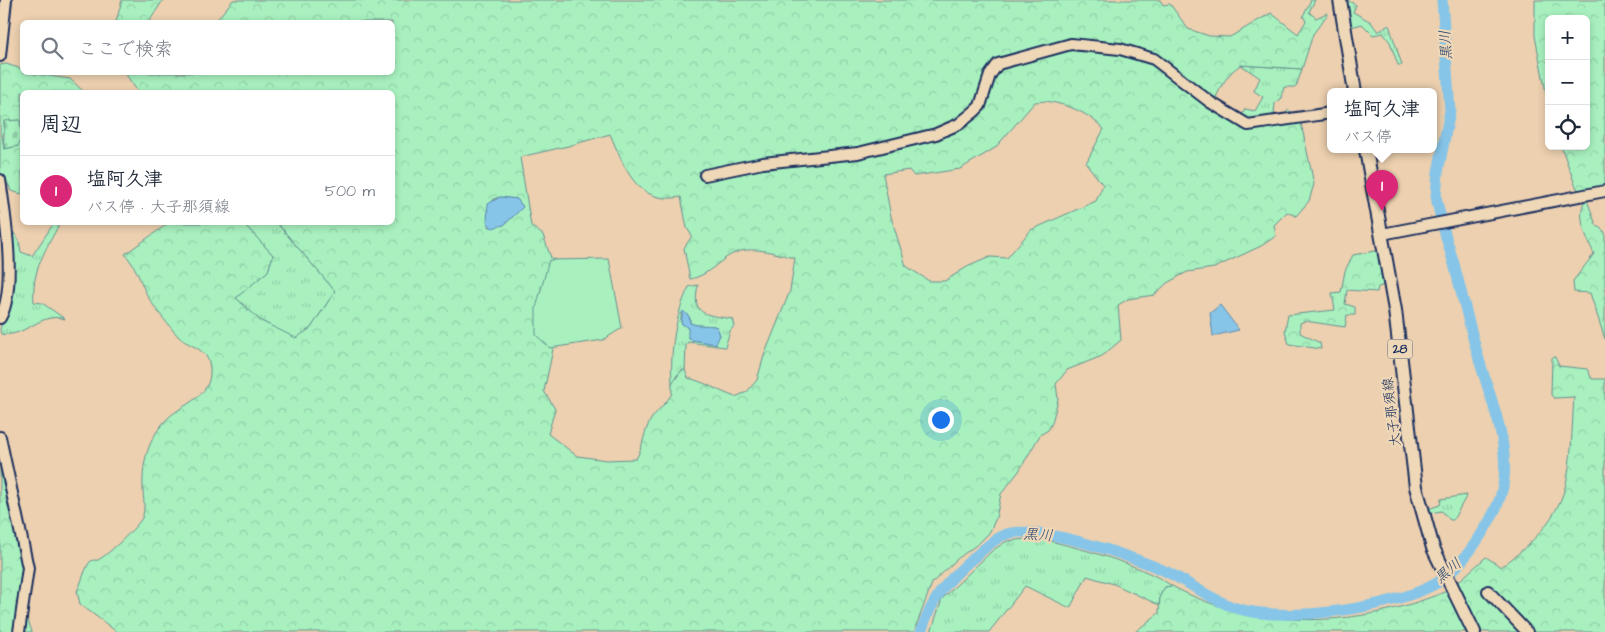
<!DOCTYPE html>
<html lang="ja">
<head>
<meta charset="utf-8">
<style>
	:root { --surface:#fff; --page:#f2f2f3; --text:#1f2937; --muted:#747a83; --line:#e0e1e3; --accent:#db2777 }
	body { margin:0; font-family:"Architects Daughter","Klee One",sans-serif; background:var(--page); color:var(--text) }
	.controls { position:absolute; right:15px; top:15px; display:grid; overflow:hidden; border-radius:8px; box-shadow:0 2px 8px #0003 }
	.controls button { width:45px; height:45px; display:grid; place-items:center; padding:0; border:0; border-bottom:1px solid var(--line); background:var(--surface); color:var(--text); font:25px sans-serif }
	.you { position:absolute; left:940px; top:419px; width:18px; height:18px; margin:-12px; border:4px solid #fff; border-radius:50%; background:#1a73e8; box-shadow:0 0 0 8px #1a73e833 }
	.badge { display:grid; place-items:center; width:32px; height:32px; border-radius:50%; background:var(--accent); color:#fff; font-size:16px; font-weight:700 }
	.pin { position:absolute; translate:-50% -41px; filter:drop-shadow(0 1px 2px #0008) }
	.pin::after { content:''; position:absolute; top:26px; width:18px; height:15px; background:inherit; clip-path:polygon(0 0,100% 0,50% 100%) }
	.popup { position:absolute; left:1327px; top:88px; width:110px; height:65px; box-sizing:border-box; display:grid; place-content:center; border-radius:8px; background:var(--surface); filter:drop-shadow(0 1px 4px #0005); font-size:16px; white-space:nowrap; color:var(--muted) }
	.popup b { font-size:19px; color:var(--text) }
	.popup::after { content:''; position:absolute; left:50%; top:100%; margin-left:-10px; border:10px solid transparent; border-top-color:var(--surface) }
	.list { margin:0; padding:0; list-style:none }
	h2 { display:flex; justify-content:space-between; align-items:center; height:65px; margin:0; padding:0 20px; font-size:21px }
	h2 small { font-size:16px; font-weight:400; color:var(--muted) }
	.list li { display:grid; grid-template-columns:32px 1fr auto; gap:15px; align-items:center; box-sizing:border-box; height:70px; padding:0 20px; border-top:1px solid var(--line) }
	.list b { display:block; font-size:19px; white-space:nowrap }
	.list p { margin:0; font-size:16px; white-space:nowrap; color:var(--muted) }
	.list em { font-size:16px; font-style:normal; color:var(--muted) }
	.icon { flex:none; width:28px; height:28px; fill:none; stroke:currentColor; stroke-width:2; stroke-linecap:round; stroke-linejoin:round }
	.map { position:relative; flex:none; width:1605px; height:632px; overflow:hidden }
	.search { position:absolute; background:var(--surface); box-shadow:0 2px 8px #0003; left:20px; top:20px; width:375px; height:55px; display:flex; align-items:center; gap:12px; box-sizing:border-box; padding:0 18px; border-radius:8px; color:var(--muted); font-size:19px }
	.panel { position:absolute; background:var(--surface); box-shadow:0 2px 8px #0003; left:20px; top:90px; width:375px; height:135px; border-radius:8px }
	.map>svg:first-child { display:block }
	.grass { fill:url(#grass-tufts); stroke:#62908e; fill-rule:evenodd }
	.forest { fill:url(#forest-crowns); stroke:#62908e; fill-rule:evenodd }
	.cemetery { fill:url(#cemetery-stones); stroke:#62908e }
	.park { fill:#a8f1bf; stroke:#62908e }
	.water { fill:#87c5e8; stroke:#5c89b1 }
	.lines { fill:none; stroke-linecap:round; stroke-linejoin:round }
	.river { stroke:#87c5e8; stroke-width:11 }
	.minor-casing { stroke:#1b2f5e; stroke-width:14 }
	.major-casing { stroke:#1b2f5e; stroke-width:16 }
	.minor { stroke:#efd8b7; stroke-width:10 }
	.major { stroke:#efd8b7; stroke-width:12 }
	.labels { text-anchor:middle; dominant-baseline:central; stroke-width:4.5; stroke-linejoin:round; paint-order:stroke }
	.shield { fill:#efd8b7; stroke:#5b6279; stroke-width:1 }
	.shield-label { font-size:12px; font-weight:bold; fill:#1b2f5e }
	.street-label { font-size:14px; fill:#1b2f5e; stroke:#efd8b7 }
	.water-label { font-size:15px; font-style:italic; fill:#2b4673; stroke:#efd8b7 }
</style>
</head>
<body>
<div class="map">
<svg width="1605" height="632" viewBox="0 0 1605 632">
	<defs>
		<pattern id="grass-tufts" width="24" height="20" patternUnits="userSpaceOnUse" patternTransform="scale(1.25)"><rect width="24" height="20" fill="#a8f1bf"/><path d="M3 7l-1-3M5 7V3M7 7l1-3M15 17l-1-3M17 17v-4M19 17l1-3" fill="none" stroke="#90cfa7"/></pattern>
		<pattern id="forest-crowns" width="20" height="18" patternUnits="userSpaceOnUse" patternTransform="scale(1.25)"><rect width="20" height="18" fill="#a8f1bf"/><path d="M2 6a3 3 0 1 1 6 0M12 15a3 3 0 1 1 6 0" fill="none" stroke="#90cfa7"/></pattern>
		<pattern id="cemetery-stones" width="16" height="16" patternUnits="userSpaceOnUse" patternTransform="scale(1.25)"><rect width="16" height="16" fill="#a8f1bf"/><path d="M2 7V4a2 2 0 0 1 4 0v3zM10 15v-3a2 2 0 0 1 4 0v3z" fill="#90cfa7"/></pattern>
	</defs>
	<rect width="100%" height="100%" fill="#ecd0af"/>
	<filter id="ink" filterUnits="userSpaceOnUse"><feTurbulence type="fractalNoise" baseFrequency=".02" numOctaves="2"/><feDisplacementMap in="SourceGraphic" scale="10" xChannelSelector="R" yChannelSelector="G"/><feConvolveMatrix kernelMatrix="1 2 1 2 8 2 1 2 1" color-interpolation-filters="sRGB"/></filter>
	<g filter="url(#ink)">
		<path class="grass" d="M 1347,0 L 1356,5 L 1353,12 L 1371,22 L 1378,32 L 1389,25 L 1402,65 L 1398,65 L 1390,42 L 1383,33 L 1373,35 L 1362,24 L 1351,27 L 1345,4 Z
			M 1241,65 L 1302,69 L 1296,87 L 1284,87 L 1281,99 L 1275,103 L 1274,114 L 1283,118 L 1249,122 L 1241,117 L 1245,109 L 1255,111 L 1263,97 L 1254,91 L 1260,78 Z
			M 54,223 L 60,223 C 46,249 31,271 34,302 L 42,303 L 65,319 C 40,311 26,338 1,334 L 0,329 L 10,304 L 11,229 L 19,240 L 21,252 L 32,256 Z
			M 243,223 L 277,223 L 335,291 L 311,328 L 296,339 L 261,321 L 236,298 L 268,271 L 273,255 Z
			M 698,285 C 691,317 706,314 732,319 L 734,326 L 730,331 L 725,347 L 688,342 L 686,345 L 685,370 L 677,375 L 672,384 C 670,352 675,315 689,287 ZM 681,313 L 690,318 L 690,323 C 699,327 710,324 717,327 L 720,335 L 715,344 L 692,340 L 688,328 L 681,323 Z
			M 1467,495 L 1453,520 L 1450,520 L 1442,511 L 1430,513 L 1428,509 L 1440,505 L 1441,499 Z
			M 1036,538 C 1074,546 1141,564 1172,586 L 1165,587 L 1160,596 L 1159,605 L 1114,584 L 1087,576 L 1070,608 L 1025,586 L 989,632 L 931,632 L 942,599 L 993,550 L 1007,541 Z"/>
		<path class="forest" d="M 122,0 L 163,0 L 149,22 L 116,22 Z
			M 233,0 L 1160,0 L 1163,5 L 1170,4 L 1188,29 L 1209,36 L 1230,37 L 1271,13 L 1298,34 L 1306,21 L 1303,16 L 1311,0 L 1315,0 L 1309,12 L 1316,18 L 1327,13 L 1327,15 L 1313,34 L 1302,69 L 1241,65 C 1229,71 1220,87 1215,100 L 1249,122 L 1286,118 L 1288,110 L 1293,113 L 1301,123 L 1314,184 L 1309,201 L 1296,216 L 1287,212 L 1274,225 L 1276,236 L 1261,246 L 1214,268 L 1187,272 L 1167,283 L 1154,295 L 1128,299 L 1118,305 L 1121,340 L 1102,356 L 1067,370 L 1056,384 L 1058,399 L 1052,423 L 1048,430 L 1040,435 L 1019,471 L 1001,494 L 996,518 L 989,533 L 979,543 L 957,559 L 932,583 L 914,632 L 117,632 L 80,604 L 77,591 C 81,585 86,564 91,561 C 94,559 95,561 98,560 C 108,555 137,527 142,518 C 146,508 143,498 143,488 C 142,463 148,440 165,421 C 179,405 209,399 210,374 C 212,347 189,348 178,336 C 169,326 158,312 150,300 C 140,284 139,270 125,254 L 166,225 L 164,223 L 243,223 L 273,255 L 268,271 L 236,298 L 261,321 L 296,338 L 311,328 L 335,291 L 277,223 L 392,222 L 392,92 L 138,92 L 125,73 L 392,72 L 392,22 L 215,22 ZM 1046,101 C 1069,105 1087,112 1104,129 L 1086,163 L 1103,185 L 1096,201 L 1031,230 L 1007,258 L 990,257 L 967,267 L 945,281 L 929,281 L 906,266 L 891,217 L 883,174 L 909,170 L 914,176 L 960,169 L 995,148 L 1035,102 ZM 610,134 C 625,168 636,205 681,197 L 687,228 L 692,236 L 684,248 L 690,279 C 709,276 720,258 737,252 C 756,246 777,254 795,258 L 790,291 L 764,356 L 757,380 L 747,392 L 735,397 C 718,391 705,382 688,378 L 685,370 L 681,371 L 672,384 L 672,394 C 666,403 658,410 652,418 C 643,431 644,446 636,459 L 606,460 L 577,456 L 548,434 L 555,409 L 544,391 L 555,340 L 558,261 L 551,258 L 543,235 L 531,226 L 520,157 L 568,146 ZM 500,197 L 517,199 L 523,207 L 504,225 L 489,227 L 487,209 L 494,199 Z
			M 1535,0 L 1605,0 L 1605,187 L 1581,192 L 1576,187 L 1561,146 L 1586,146 L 1586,19 L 1549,19 L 1549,108 L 1535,36 Z
			M 6,64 L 22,69 L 22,72 L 70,79 L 84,92 L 22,92 L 22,130 L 20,120 L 4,122 L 5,129 L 2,134 L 4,149 L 18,146 L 22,138 L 22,194 L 11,191 L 4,175 L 0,175 L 0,65 Z
			M 1585,200 L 1587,200 L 1596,225 L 1605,232 L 1605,339 L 1590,293 L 1574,292 L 1573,281 L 1594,254 C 1587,238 1576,217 1585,200 Z
			M 1375,251 L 1379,253 L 1385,285 L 1378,287 L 1377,292 L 1347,290 L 1345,304 L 1355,307 L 1355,315 L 1347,315 L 1345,327 L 1305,321 L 1300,323 L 1300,333 L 1320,343 L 1321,349 L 1289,344 L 1285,331 L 1288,315 L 1335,310 L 1332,293 L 1341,292 L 1345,271 L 1353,255 Z
			M 1555,357 L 1559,366 L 1587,369 L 1592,379 L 1605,379 L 1605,632 L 1479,632 L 1456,584 L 1486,557 L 1501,567 C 1527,548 1552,525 1563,494 C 1572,470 1572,424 1574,397 L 1554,398 L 1551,395 L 1552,358 Z
			M 0,446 L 25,557 L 26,615 L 32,632 L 0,632 Z
			M 1172,586 C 1256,632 1358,628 1447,591 L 1469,632 L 1135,632 L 1159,613 L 1160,596 L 1165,587 Z"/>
		<path class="cemetery" d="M 20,120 L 22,138 L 18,146 L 4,149 C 3,139 5,131 4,121 Z"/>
		<path class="park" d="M 609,259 L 622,328 L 603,340 L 550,348 L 536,335 L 536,308 L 549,260 Z"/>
		<path class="water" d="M 500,197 L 517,199 L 523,207 L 504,225 L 492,228 L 487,222 L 488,204 Z
			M 1220,305 L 1239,330 L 1213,336 L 1210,313 Z
			M 683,311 L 689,316 L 690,323 C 699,327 710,324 717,327 L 720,335 L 716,344 L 692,340 L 688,337 L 688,328 L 681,323 Z"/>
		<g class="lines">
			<path class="river" d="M 921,632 C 932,598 946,582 972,559 C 982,551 992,540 1004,535 C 1035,522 1138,558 1169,573 C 1191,584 1212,600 1236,608 C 1283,624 1394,608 1437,583 C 1464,566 1502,511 1504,479 C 1508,441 1492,402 1481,366 C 1471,333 1463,298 1454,264 C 1447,241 1440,219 1436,196 L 1438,172 L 1450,111 L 1442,0"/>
			<g class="minor-casing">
				<path id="minor" d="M 0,56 L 6,0
					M 705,175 L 763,163 L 858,153 L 936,134 L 959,124 L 975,111 L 980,106 L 990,75 L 998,64 L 1071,44 L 1120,49 L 1154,59 L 1210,102 L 1248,125 L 1331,113
					M 0,180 C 5,214 17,289 0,318
					M 1382,234 L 1605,191
					M 0,437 L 28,568 L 19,632
					M 1488,591 L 1527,632"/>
			</g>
			<g class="major-casing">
				<path id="major" d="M 1340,0 L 1355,92
					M 1366,150 L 1395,310 L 1416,487 L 1433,548 L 1474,632"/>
			</g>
			<use href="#minor" class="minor"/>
			<use href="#major" class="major"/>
		</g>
	</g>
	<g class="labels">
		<rect class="shield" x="1387.5" y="339.5" width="25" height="19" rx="4"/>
		<g class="shield-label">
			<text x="1400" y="349">28</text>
		</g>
		<g class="street-label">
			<text transform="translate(1392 412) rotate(-97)">大子那須線</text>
		</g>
		<g class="water-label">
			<text transform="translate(1446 45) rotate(-94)">黒川</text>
			<text transform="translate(1038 535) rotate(4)">黒川</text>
			<text transform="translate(1448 571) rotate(-40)">黒川</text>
		</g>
	</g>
</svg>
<div class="controls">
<button>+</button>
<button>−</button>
<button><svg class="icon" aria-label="locate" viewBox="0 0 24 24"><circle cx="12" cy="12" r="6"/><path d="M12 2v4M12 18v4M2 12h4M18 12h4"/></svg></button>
</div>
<div class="you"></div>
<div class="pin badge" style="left:1382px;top:211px">1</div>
<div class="popup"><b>塩阿久津</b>バス停</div>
<div class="search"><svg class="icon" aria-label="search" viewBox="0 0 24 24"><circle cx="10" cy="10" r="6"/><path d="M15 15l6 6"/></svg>ここで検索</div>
<section class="panel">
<h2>周辺<small></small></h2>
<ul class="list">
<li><span class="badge">1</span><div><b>塩阿久津</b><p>バス停 · 大子那須線</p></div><em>500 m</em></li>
</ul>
</section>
</div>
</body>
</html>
